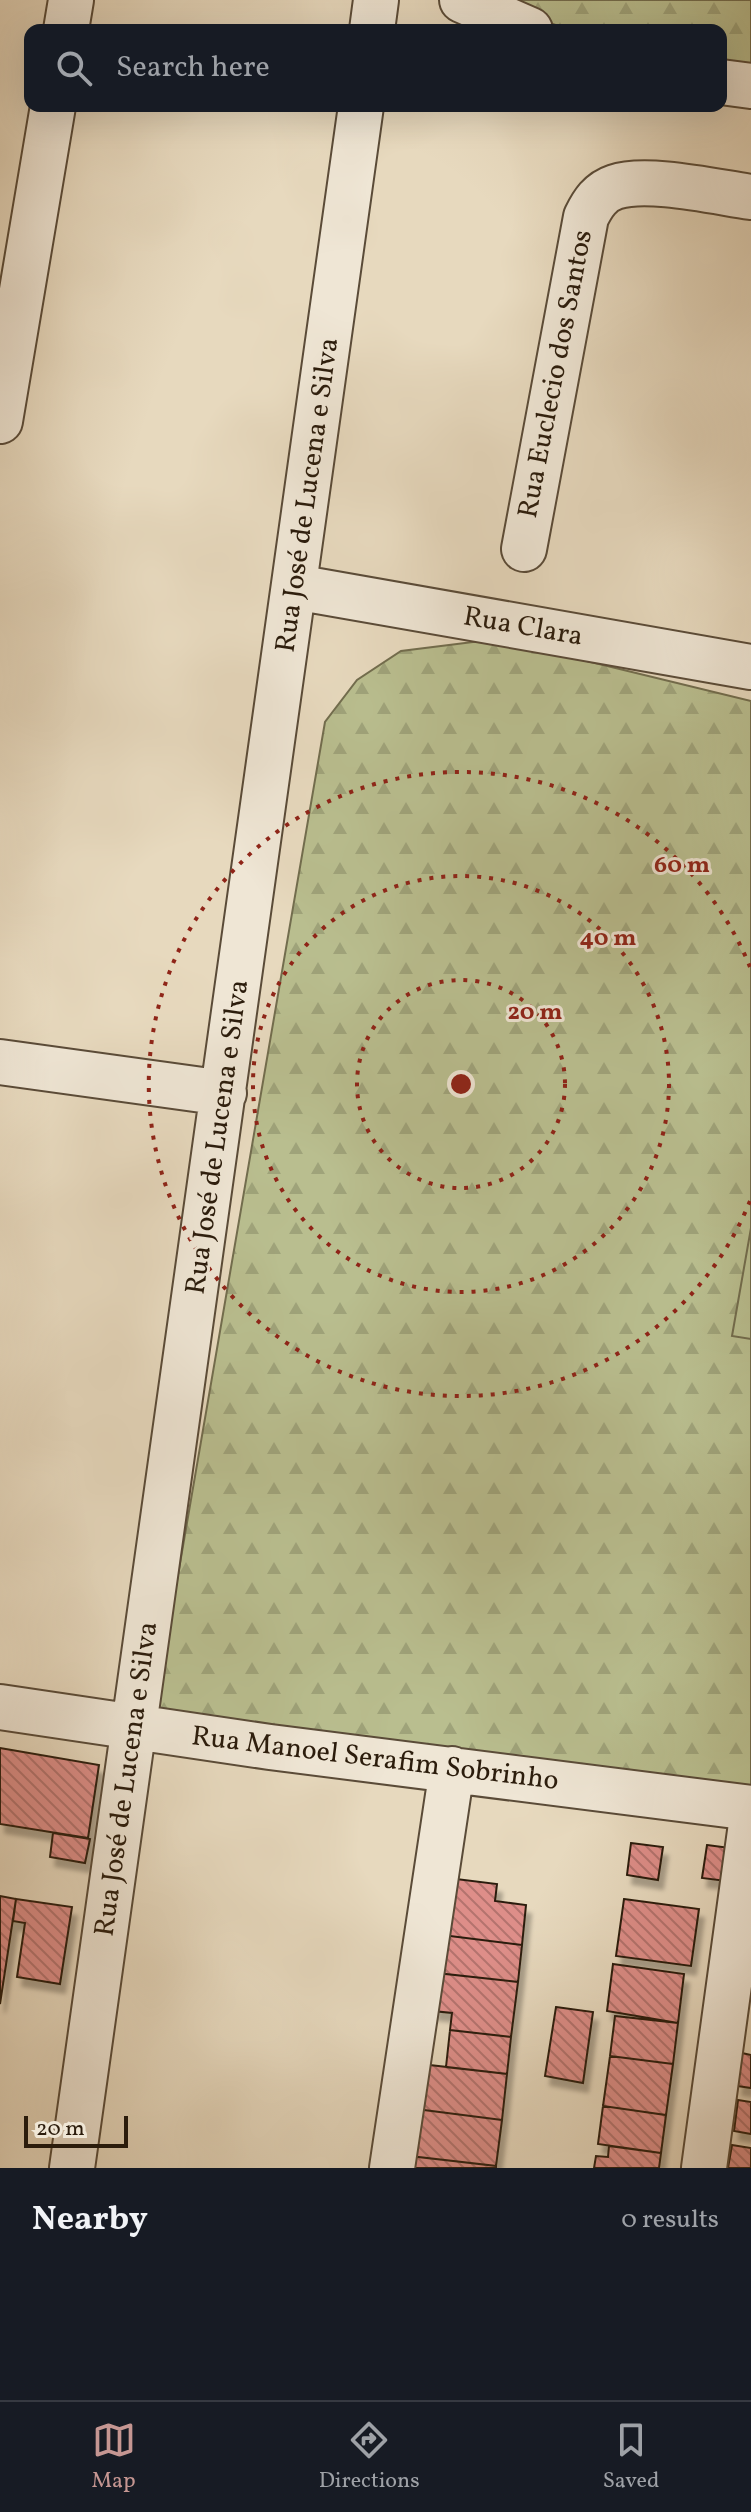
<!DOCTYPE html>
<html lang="en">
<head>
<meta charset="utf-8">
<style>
	:root { --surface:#171b24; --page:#20242c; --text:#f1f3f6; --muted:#9ea1a6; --line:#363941; --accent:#c59692 }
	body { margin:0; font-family:Vollkorn,serif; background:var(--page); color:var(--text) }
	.scale { position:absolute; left:24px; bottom:20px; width:104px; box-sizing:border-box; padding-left:8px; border:4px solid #2b1c0c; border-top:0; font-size:22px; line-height:28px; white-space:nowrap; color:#2b1c0c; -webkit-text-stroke:6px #efe6d5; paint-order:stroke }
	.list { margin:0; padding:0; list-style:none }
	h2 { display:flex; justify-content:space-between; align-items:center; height:104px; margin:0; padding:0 32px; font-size:34px }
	h2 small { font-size:26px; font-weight:400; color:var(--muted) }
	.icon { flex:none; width:44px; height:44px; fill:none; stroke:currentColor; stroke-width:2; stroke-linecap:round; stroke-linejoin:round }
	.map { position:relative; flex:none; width:751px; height:2168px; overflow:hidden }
	.search { position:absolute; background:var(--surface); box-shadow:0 8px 32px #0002; left:24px; right:24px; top:24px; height:88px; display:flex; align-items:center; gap:20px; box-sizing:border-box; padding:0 28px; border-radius:16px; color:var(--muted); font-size:30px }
	.sheet { height:232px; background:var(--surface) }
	nav { display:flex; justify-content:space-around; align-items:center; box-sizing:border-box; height:112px; border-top:2px solid var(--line); background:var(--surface); font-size:22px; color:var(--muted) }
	nav a { display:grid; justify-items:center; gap:4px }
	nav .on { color:var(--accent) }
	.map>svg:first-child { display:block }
	.forest { fill:url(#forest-firs); stroke:#726d4e; stroke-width:2 }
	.pitch { fill:#b9be8f; stroke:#726d4e; stroke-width:2 }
	.building { fill:url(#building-back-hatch); stroke:#2b1c0c; stroke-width:2; filter:url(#shadow) }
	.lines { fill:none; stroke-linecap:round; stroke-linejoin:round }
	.minor-casing { stroke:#5a4b38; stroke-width:48 }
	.minor { stroke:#efe6d5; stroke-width:44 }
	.ring { fill:none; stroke:#8f2418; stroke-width:4; stroke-dasharray:4 8 }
	.labels { text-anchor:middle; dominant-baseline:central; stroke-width:6; stroke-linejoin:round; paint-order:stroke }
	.street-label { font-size:28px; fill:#2b1c0c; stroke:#efe6d5 }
	.centre { fill:#8f2418; stroke:#efe6d5; stroke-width:4 }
	.ring-label { font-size:24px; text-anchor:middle; font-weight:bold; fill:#8f2418; stroke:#efe6d5; stroke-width:6; stroke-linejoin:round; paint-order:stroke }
</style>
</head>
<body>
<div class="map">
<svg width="751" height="2168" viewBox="0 0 751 2168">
	<defs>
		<pattern id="forest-firs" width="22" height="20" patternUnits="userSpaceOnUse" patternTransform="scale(2)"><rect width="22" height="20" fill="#b9be8f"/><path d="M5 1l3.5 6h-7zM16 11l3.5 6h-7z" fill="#9fa37a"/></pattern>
		<pattern id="building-back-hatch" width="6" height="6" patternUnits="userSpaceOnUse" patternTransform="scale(2)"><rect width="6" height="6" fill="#de8e89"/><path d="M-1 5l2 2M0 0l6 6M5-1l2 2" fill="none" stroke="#b4736e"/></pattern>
		<filter id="shadow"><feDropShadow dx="5" dy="9" stdDeviation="2" flood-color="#0004"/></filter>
	</defs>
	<rect width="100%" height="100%" fill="#e7d9be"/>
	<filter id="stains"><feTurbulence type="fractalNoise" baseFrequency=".0025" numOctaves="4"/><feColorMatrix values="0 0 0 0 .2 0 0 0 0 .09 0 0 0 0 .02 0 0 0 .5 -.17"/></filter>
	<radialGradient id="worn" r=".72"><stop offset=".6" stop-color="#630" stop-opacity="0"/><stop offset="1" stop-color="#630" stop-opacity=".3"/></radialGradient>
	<path class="forest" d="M 488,0 L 751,0 L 751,76 L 721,72 L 721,30 L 569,30 Z
		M 481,641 L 558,654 L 751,701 L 751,1801 L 153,1720 L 325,722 L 357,680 L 401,651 Z"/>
	<path class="pitch" d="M 751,1228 L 751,1339 L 732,1336 Z"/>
	<path class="building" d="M 0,1748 L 99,1765 L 88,1838 L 0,1824 Z
		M 53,1833 L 90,1839 L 85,1863 L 50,1857 Z
		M 631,1843 L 663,1847 L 658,1880 L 627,1875 Z
		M 707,1845 L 738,1849 L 734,1882 L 702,1878 Z
		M 448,1878 L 497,1884 L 495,1901 L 526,1905 L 522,1945 L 442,1935 Z
		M 0,1896 L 16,1899 L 0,2004 Z
		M 16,1899 L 72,1907 L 60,1984 L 17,1977 L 25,1923 L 13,1921 Z
		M 624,1899 L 699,1909 L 691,1966 L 616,1956 Z
		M 442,1935 L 522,1945 L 518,1982 L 437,1973 Z
		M 613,1964 L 684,1974 L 678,2023 L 607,2011 Z
		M 437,1973 L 518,1982 L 511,2037 L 450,2030 L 452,2013 L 433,2011 Z
		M 556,2007 L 593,2012 L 583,2083 L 545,2076 Z
		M 615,2016 L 678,2023 L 673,2064 L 610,2056 Z
		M 450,2030 L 511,2037 L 507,2074 L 446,2067 Z
		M 742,2053 L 751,2055 L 751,2088 L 737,2086 Z
		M 610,2056 L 673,2064 L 666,2115 L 603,2106 Z
		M 421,2064 L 507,2074 L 502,2120 L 416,2109 Z
		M 738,2100 L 751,2102 L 751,2134 L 734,2131 Z
		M 603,2106 L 666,2115 L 661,2153 L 598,2144 Z
		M 416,2109 L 502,2120 L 496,2166 L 410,2156 Z
		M 732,2145 L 751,2148 L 751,2168 L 728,2168 Z
		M 609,2146 L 661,2153 L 659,2168 L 594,2168 L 596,2156 L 608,2157 Z
		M 410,2156 L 496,2166 L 496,2168 L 409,2168 Z"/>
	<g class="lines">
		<g class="minor-casing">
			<path id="minor" d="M 462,0 L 530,30
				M 66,30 L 71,0
				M 372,30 L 376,0
				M 721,82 L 751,86
				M 0,421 L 53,106
				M 524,549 L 586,217 C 593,203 600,192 615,187 C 647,176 716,192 751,197
				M 295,587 L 751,667
				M 0,1062 L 224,1093
				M 0,1707 L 270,1747 L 751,1808
				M 72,2168 L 361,106
				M 392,2168 L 452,1769
				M 704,2168 L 751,1824"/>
		</g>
		<use href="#minor" class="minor"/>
	</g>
	<g class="ring">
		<circle cx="461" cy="1084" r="104"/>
		<circle cx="461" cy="1084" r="208"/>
		<path d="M750 1201A312 312 0 1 1 750 967"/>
	</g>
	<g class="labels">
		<g class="street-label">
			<text transform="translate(556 374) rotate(-79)">Rua Euclecio dos Santos</text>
			<text transform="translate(308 495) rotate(-82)">Rua José de Lucena e Silva</text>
			<text transform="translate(523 627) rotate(10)">Rua Clara</text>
			<text transform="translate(218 1137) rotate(-82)">Rua José de Lucena e Silva</text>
			<text transform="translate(375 1759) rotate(7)">Rua Manoel Serafim Sobrinho</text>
			<text transform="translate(127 1779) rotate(-82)">Rua José de Lucena e Silva</text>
		</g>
	</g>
	<circle cx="461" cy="1084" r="12" class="centre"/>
	<g class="ring-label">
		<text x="682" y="872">60 m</text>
		<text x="608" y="945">40 m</text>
		<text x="535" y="1019">20 m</text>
	</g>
	<rect width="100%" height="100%" filter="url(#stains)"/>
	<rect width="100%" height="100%" fill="url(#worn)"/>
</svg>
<div class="scale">20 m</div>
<div class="search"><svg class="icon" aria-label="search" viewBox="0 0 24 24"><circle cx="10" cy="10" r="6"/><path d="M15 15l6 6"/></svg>Search here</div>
</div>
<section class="sheet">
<h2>Nearby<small>0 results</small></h2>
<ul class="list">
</ul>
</section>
<nav>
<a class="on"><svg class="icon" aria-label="map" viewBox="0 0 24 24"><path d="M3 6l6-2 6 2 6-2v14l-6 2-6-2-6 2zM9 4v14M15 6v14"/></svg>Map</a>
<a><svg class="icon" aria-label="directions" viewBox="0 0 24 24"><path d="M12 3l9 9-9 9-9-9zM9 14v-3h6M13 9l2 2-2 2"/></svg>Directions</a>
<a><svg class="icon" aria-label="saved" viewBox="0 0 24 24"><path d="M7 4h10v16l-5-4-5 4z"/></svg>Saved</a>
</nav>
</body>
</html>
